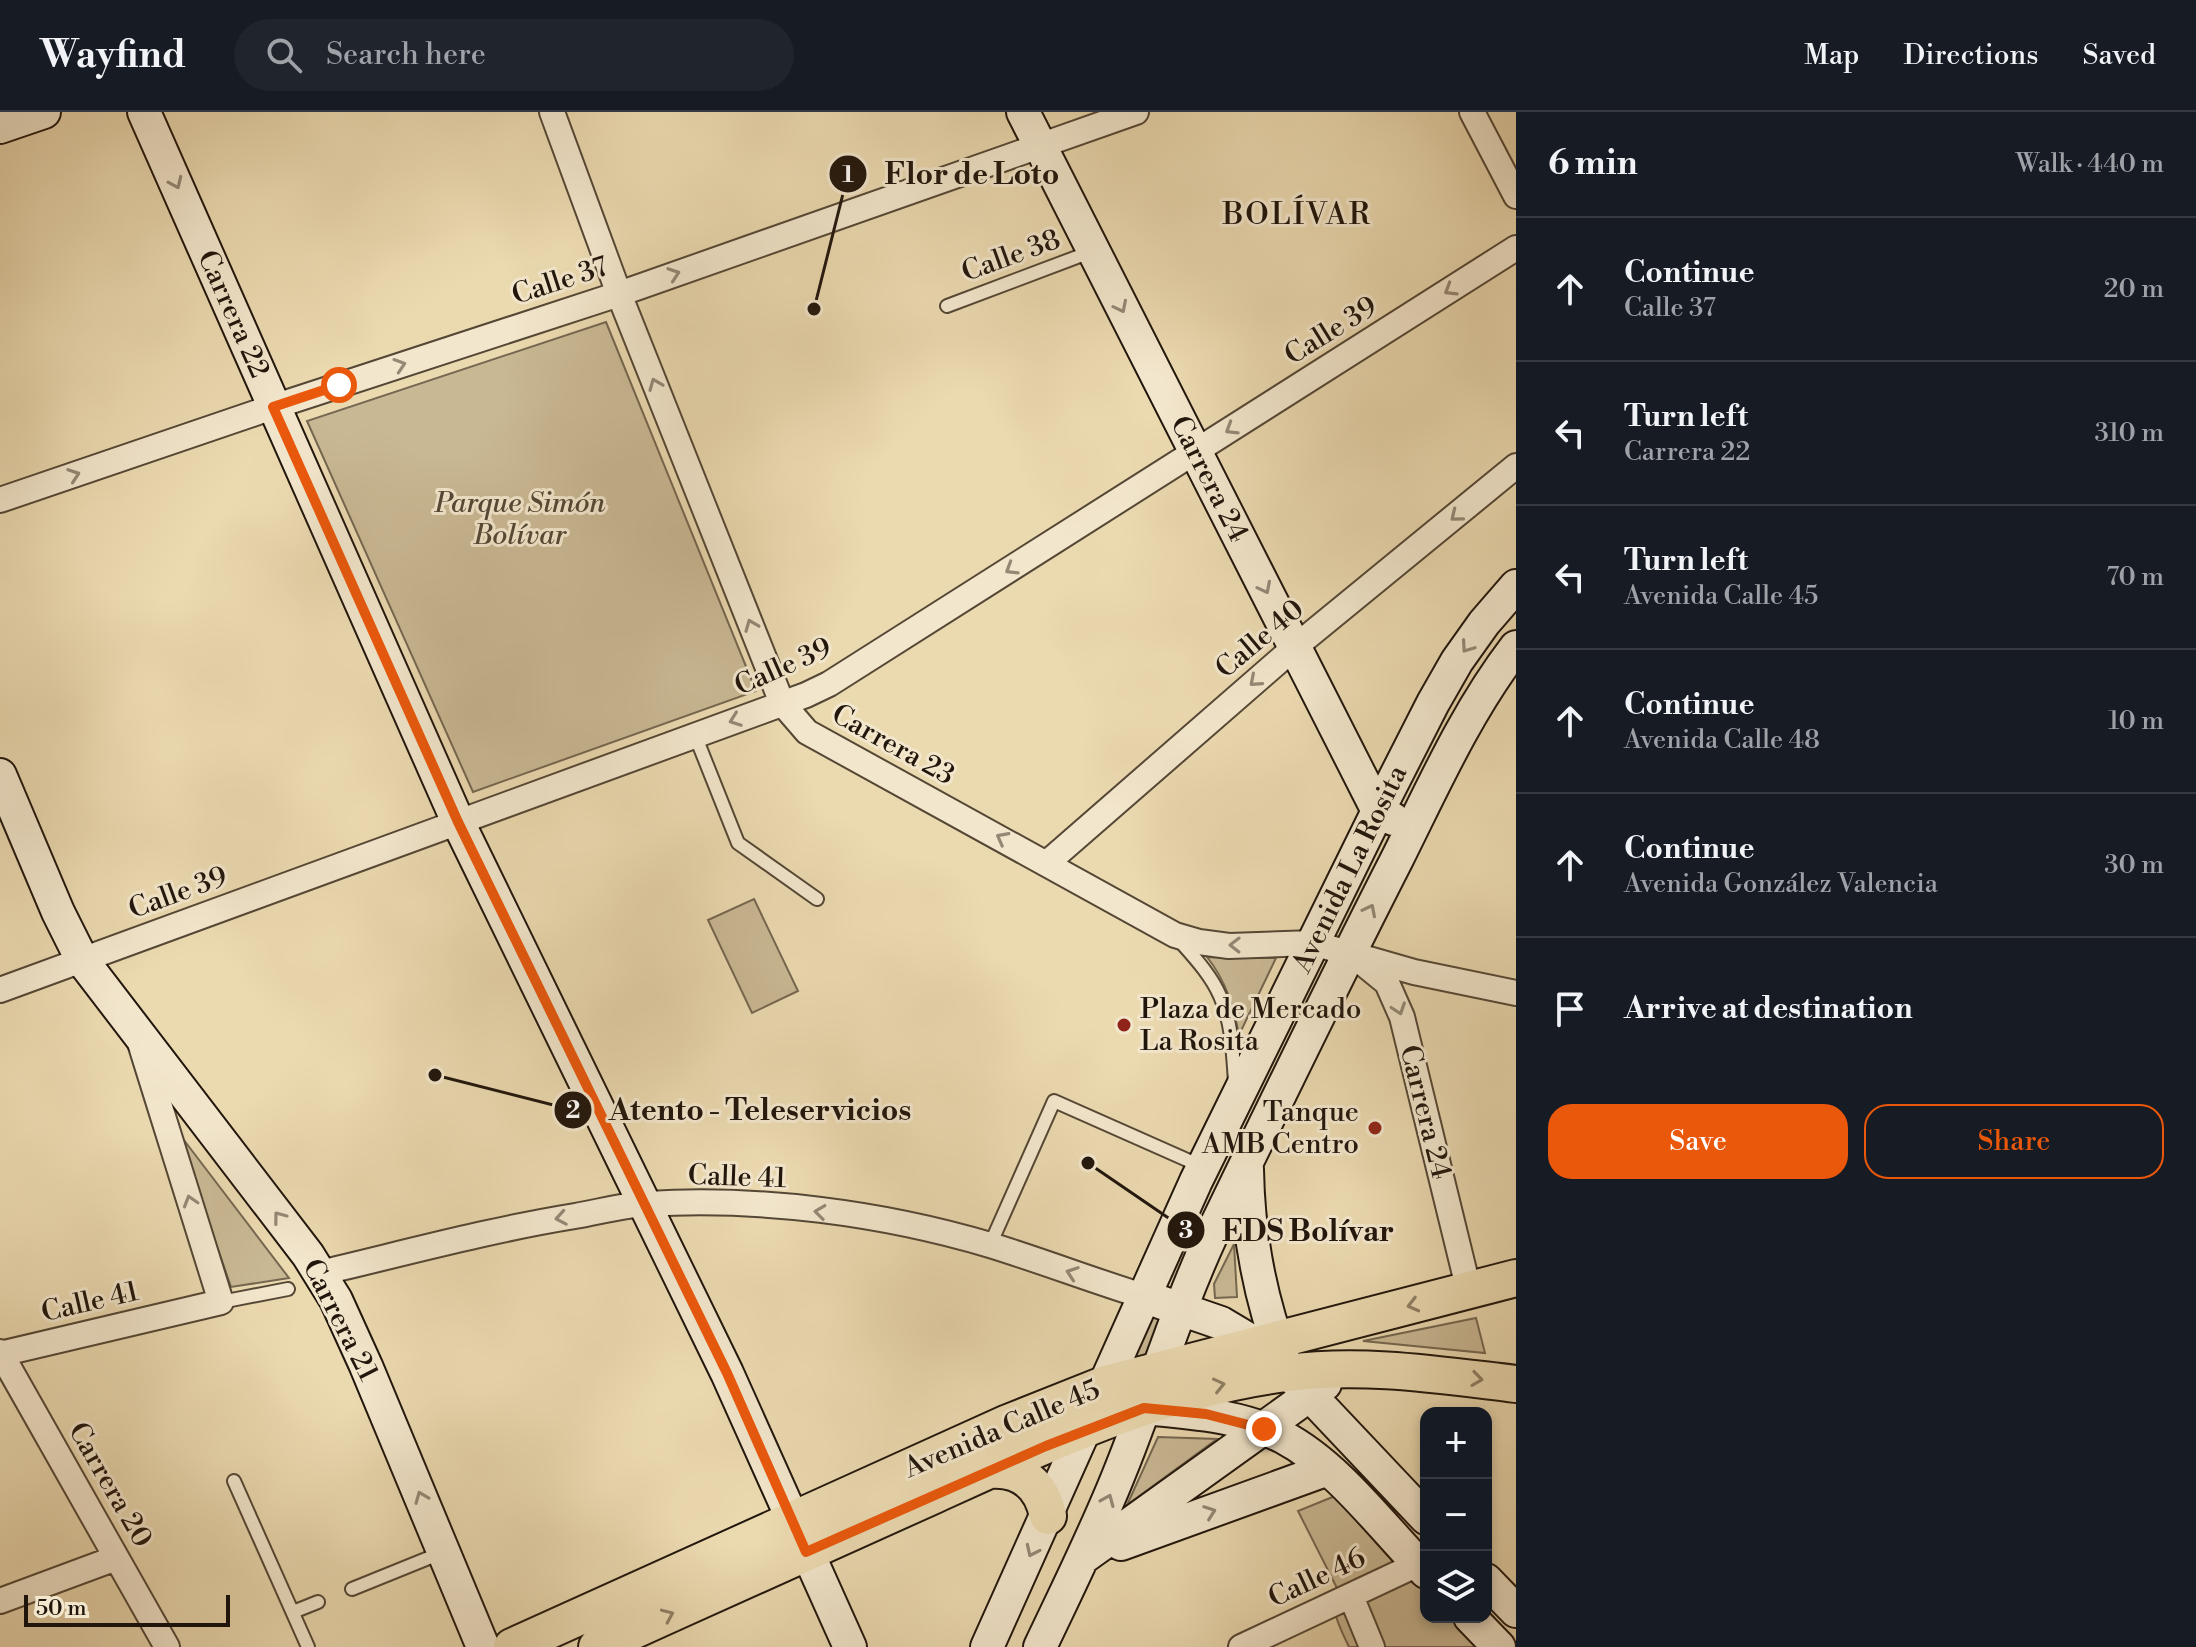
<!DOCTYPE html>
<html lang="en">
<head>
<meta charset="utf-8">
<style>
	:root { --surface:#171b24; --page:#20242c; --text:#f1f3f6; --muted:#9ea1a6; --line:#363941; --accent:#ea580c }
	body { margin:0; font-family:"Libre Bodoni",serif; background:var(--page); color:var(--text) }
	.controls { position:absolute; right:24px; bottom:24px; display:grid; overflow:hidden; border-radius:16px; box-shadow:0 4px 12px #0003 }
	.controls button { width:72px; height:72px; display:grid; place-items:center; padding:0; border:0; border-bottom:2px solid var(--line); background:var(--surface); color:var(--text); font:40px sans-serif }
	.scale { position:absolute; left:24px; bottom:20px; width:206px; box-sizing:border-box; padding-left:8px; border:4px solid #21160c; border-top:0; font-size:22px; line-height:28px; white-space:nowrap; color:#21160c; -webkit-text-stroke:6px #f2e6cc; paint-order:stroke }
	.stop { position:absolute; width:24px; height:24px; margin:-18px; border:6px solid #ea580c; border-radius:50%; background:#fff }
	.stop.end { background:#ea580c; border-color:#fff; box-shadow:0 2px 8px #0008 }
	.list { margin:0; padding:0; list-style:none }
	h2 { display:flex; justify-content:space-between; align-items:center; height:104px; margin:0; padding:0 32px; font-size:34px }
	h2 small { font-size:26px; font-weight:400; color:var(--muted) }
	.list li { display:grid; grid-template-columns:52px 1fr auto; gap:24px; align-items:center; box-sizing:border-box; height:144px; padding:0 32px; border-top:2px solid var(--line) }
	.list b { display:block; font-size:30px; white-space:nowrap }
	.list p { margin:0; font-size:26px; white-space:nowrap; color:var(--muted) }
	.list em { font-size:26px; font-style:normal; color:var(--muted) }
	.actions { display:flex; gap:16px; padding:24px 32px }
	.actions a { flex:1; padding:18px 0; border:2px solid var(--accent); border-radius:24px; text-align:center; font-size:28px; color:var(--accent) }
	.actions .main { background:var(--accent); color:#fff }
	.icon { flex:none; width:44px; height:44px; fill:none; stroke:currentColor; stroke-width:2; stroke-linecap:round; stroke-linejoin:round }
	.map { position:relative; flex:none; width:1516px; height:1535px; overflow:hidden }
	header { display:flex; align-items:center; gap:48px; box-sizing:border-box; height:112px; padding:0 40px; background:var(--surface); border-bottom:2px solid var(--line) }
	header strong { font-size:38px }
	nav { display:flex; gap:44px; margin-inline-start:auto; font-size:28px }
	.search { width:560px; height:72px; background:var(--page); display:flex; align-items:center; gap:20px; box-sizing:border-box; padding:0 28px; border-radius:44px; color:var(--muted); font-size:30px }
	main { display:flex }
	aside { flex:1; background:var(--surface) }
	.map>svg:first-child { display:block }
	.green { fill:#c9b894; stroke:#756750; stroke-width:2 }
	.lines { fill:none; stroke-linecap:round; stroke-linejoin:round }
	.lane-casing { stroke:#544735; stroke-width:16 }
	.street-casing { stroke:#544735; stroke-width:28 }
	.secondary-casing { stroke:#21160c; stroke-width:36 }
	.primary-casing { stroke:#21160c; stroke-width:40 }
	.lane { stroke:#f2e6cc; stroke-width:12 }
	.street { stroke:#f2e6cc; stroke-width:24 }
	.secondary { stroke:#f2e6cc; stroke-width:32 }
	.primary { stroke:#ebd9b0; stroke-width:36 }
	.oneway { stroke:#948876 }
	.oneway2 { stroke:#908166 }
	.route { stroke:#ea580c; stroke-width:10 }
	.poi-dot { fill:#8f2418; stroke:#f2e6cc; stroke-width:3 }
	.labels { text-anchor:middle; dominant-baseline:central; stroke-width:6; stroke-linejoin:round; paint-order:stroke }
	.street-label { font-size:28px; fill:#21160c; stroke:#f2e6cc }
	.park-label { font-size:28px; font-style:italic; fill:#534735; stroke:#f2e6cc }
	.poi-label { font-size:28px; fill:#21160c; stroke:#f2e6cc; text-anchor:start }
	.neighbourhood-label { font-size:30px; letter-spacing:2px; fill:#21160c; stroke:#f2e6cc }
	.leader { fill:none; stroke:#21160c; stroke-width:3 }
	.callout-dot { fill:#21160c; stroke:#f2e6cc; stroke-width:3 }
	.mark-label { font-size:24px; text-anchor:middle; font-weight:bold; fill:#fff }
	.callout-label { font-size:30px; text-anchor:middle; font-weight:bold; fill:#21160c; stroke:#f2e6cc; stroke-width:6; stroke-linejoin:round; paint-order:stroke }
</style>
</head>
<body>
<header>
<strong>Wayfind</strong>
<div class="search"><svg class="icon" aria-label="search" viewBox="0 0 24 24"><circle cx="10" cy="10" r="6"/><path d="M15 15l6 6"/></svg>Search here</div>
<nav><a>Map</a><a>Directions</a><a>Saved</a></nav>
</header>
<main>
<div class="map">
<svg width="1516" height="1535" viewBox="0 0 1516 1535">
	<rect width="100%" height="100%" fill="#ebd9b0"/>
	<filter id="stains"><feTurbulence type="fractalNoise" baseFrequency=".0025" numOctaves="4"/><feColorMatrix values="0 0 0 0 .2 0 0 0 0 .09 0 0 0 0 .02 0 0 0 .5 -.17"/></filter>
	<radialGradient id="worn" r=".72"><stop offset=".6" stop-color="#630" stop-opacity="0"/><stop offset="1" stop-color="#630" stop-opacity=".3"/></radialGradient>
	<path class="green" d="M 606,210 L 756,579 L 473,680 L 307,309 Z
		M 754,787 L 798,879 L 752,901 L 708,808 Z
		M 1207,845 L 1276,846 L 1239,923 C 1233,893 1226,869 1207,845 Z
		M 177,1019 L 289,1166 L 231,1175 Z
		M 1234,1132 L 1237,1185 L 1215,1186 L 1214,1172 Z
		M 1149,1196 L 1171,1203 L 1152,1254 L 1131,1247 Z
		M 1476,1206 L 1485,1241 L 1363,1229 Z
		M 1158,1325 L 1217,1327 L 1127,1393 Z
		M 1335,1384 L 1426,1467 L 1426,1505 L 1462,1505 L 1491,1535 L 1349,1535 C 1340,1516 1329,1497 1337,1476 L 1298,1399 Z"/>
	<g class="lines">
		<g class="lane-casing">
			<path id="lane" d="M 947,194 L 1093,139
				M 695,623 L 738,731 L 817,787
				M 1179,828 C 1194,845 1211,863 1220,884 C 1232,910 1233,942 1235,970
				M 990,1133 L 1054,989 L 1203,1055
				M 221,1190 L 288,1177
				M 234,1369 L 308,1535
				M 352,1477 L 441,1441
				M 293,1500 L 318,1490"/>
		</g>
		<g class="street-casing">
			<path id="street" d="M 552,0 L 619,182 L 782,591 L 807,620 L 1175,823 L 1199,830 L 1229,834 L 1313,831 L 1414,860 L 1516,881
				M 1472,0 L 1516,84
				M 0,388 L 273,295 L 619,182 L 1136,0
				M 1047,751 L 1295,535 L 1516,354
				M 1360,849 L 1387,871 L 1402,905 L 1469,1179
				M 0,878 L 806,583 L 829,572 L 1516,136
				M 320,1161 C 405,1141 489,1118 575,1104 C 599,1100 623,1093 647,1092 C 760,1085 882,1101 990,1133 C 1042,1149 1094,1169 1146,1185
				M 0,1240 L 167,1535
				M 0,1242 L 221,1190 L 141,934
				M 1351,1484 L 1372,1535
				M 0,1489 L 116,1446
				M 1241,1535 L 1418,1452"/>
		</g>
		<g class="secondary-casing">
			<path id="secondary" d="M 144,0 L 458,710 L 727,1261 L 850,1535
				M 1023,0 L 1378,699 L 1393,707
				M 0,15 L 44,0
				M 0,663 L 58,800 L 82,848 L 308,1143 L 336,1188 L 366,1254 L 483,1535
				M 1247,1057 C 1248,1125 1260,1187 1284,1250
				M 1160,1190 L 1221,1211 L 1258,1233 L 1288,1260 L 1426,1406
				M 1144,1296 C 1191,1301 1240,1303 1283,1325 C 1338,1354 1382,1415 1426,1460
				M 1121,1432 L 1328,1357
				M 1084,1445 L 1325,1272
				M 1486,1468 L 1516,1499
				M 1470,1505 L 1499,1535
				M 987,1535 L 1196,1069 L 1378,699 L 1433,591 L 1457,549 L 1484,511 L 1516,474
				M 1040,1535 C 1068,1476 1097,1418 1121,1357 C 1152,1280 1176,1200 1211,1124 C 1272,998 1333,872 1397,747 C 1433,675 1466,600 1516,535"/>
		</g>
		<g class="primary-casing">
			<path id="primary" d="M 989,1358 C 1021,1355 1042,1373 1048,1404
				M 512,1535 L 1008,1311 L 1106,1272 L 1516,1166
				M 597,1535 C 709,1484 821,1434 934,1383 C 1047,1332 1163,1276 1287,1261 C 1364,1251 1439,1263 1516,1272"/>
		</g>
		<use href="#lane" class="lane"/>
		<use href="#street" class="street"/>
		<use href="#secondary" class="secondary"/>
		<use href="#primary" class="primary"/>
	</g>
	<defs><path id="oneway-chevron" d="M-2-3.5L2.5 0L-2 3.5" fill="none" stroke-width="1.6" stroke-linecap="round" stroke-linejoin="round" transform="scale(2)"/></defs>
	<g class="oneway">
		<use href="#oneway-chevron" transform="translate(176 71) rotate(66)"/>
		<use href="#oneway-chevron" transform="translate(674 162) rotate(-19)"/>
		<use href="#oneway-chevron" transform="translate(1450 178) rotate(148)"/>
		<use href="#oneway-chevron" transform="translate(1121 195) rotate(63)"/>
		<use href="#oneway-chevron" transform="translate(400 253) rotate(-18)"/>
		<use href="#oneway-chevron" transform="translate(655 272) rotate(-112)"/>
		<use href="#oneway-chevron" transform="translate(1231 317) rotate(148)"/>
		<use href="#oneway-chevron" transform="translate(74 363) rotate(-19)"/>
		<use href="#oneway-chevron" transform="translate(1456 404) rotate(141)"/>
		<use href="#oneway-chevron" transform="translate(1011 457) rotate(148)"/>
		<use href="#oneway-chevron" transform="translate(1265 476) rotate(63)"/>
		<use href="#oneway-chevron" transform="translate(751 513) rotate(-112)"/>
		<use href="#oneway-chevron" transform="translate(1467 535) rotate(125)"/>
		<use href="#oneway-chevron" transform="translate(1255 569) rotate(139)"/>
		<use href="#oneway-chevron" transform="translate(735 608) rotate(160)"/>
		<use href="#oneway-chevron" transform="translate(1002 726) rotate(-152)"/>
		<use href="#oneway-chevron" transform="translate(1370 798) rotate(-63)"/>
		<use href="#oneway-chevron" transform="translate(1235 833) rotate(-179)"/>
		<use href="#oneway-chevron" transform="translate(1399 897) rotate(71)"/>
		<use href="#oneway-chevron" transform="translate(190 1089) rotate(-107)"/>
		<use href="#oneway-chevron" transform="translate(820 1100) rotate(-173)"/>
		<use href="#oneway-chevron" transform="translate(279 1105) rotate(-127)"/>
		<use href="#oneway-chevron" transform="translate(561 1106) rotate(170)"/>
		<use href="#oneway-chevron" transform="translate(1072 1161) rotate(-161)"/>
		<use href="#oneway-chevron" transform="translate(421 1385) rotate(-112)"/>
		<use href="#oneway-chevron" transform="translate(1108 1388) rotate(-67)"/>
		<use href="#oneway-chevron" transform="translate(1210 1400) rotate(-20)"/>
		<use href="#oneway-chevron" transform="translate(1032 1439) rotate(115)"/>
	</g>
	<g class="oneway2">
		<use href="#oneway-chevron" transform="translate(1413 1193) rotate(166)"/>
		<use href="#oneway-chevron" transform="translate(1477 1267) rotate(8)"/>
		<use href="#oneway-chevron" transform="translate(1219 1273) rotate(-13)"/>
		<use href="#oneway-chevron" transform="translate(668 1503) rotate(-24)"/>
	</g>
	<g class="lines">
		<path class="route" d="M 339,273 L 273,295 L 458,710 L 727,1261 L 806,1440 L 1046,1334 L 1144,1296 L 1206,1302 L 1264,1317"/>
	</g>
	<g class="poi-dot">
		<circle cx="1124" cy="913" r="8"/>
		<circle cx="1375" cy="1016" r="8"/>
	</g>
	<g class="labels">
		<g class="street-label">
			<text transform="translate(1011 144) rotate(-20)">Calle 38</text>
			<text transform="translate(560 169) rotate(-18)">Calle 37</text>
			<text transform="translate(233 202) rotate(66)">Carrera 22</text>
			<text transform="translate(1331 219) rotate(-32)">Calle 39</text>
			<text transform="translate(1209 367) rotate(63)">Carrera 24</text>
			<text transform="translate(1260 527) rotate(-40)">Calle 40</text>
			<text transform="translate(783 555) rotate(-24)">Calle 39</text>
			<text transform="translate(893 633) rotate(29)">Carrera 23</text>
			<text transform="translate(1350 757) rotate(-64)">Avenida La Rosita</text>
			<text transform="translate(178 781) rotate(-20)">Calle 39</text>
			<text transform="translate(1425 1000) rotate(76)">Carrera 24</text>
			<text transform="translate(737 1065) rotate(2)">Calle 41</text>
			<text transform="translate(90 1190) rotate(-13)">Calle 41</text>
			<text transform="translate(340 1208) rotate(63)">Carrera 21</text>
			<text transform="translate(1002 1317) rotate(-23)">Avenida Calle 45</text>
			<text transform="translate(110 1373) rotate(60)">Carrera 20</text>
			<text transform="translate(1317 1466) rotate(-25)">Calle 46</text>
		</g>
		<g class="park-label">
			<text x="520" y="391">Parque Simón<tspan x="520" dy="32">Bolívar</tspan></text>
		</g>
		<g class="poi-label">
			<text x="1140" y="897">Plaza de Mercado<tspan x="1140" dy="32">La Rosita</tspan></text>
			<text x="1359" y="1000" text-anchor="end">Tanque<tspan x="1359" dy="32">AMB Centro</tspan></text>
		</g>
		<g class="neighbourhood-label">
			<text x="1297" y="103">BOLÍVAR</text>
		</g>
	</g>
	<path class="leader" d="M814 197L848 62M435 963L573 998M1088 1051L1186 1118"/>
	<g class="callout-dot">
		<circle cx="814" cy="197" r="8"/>
		<circle cx="435" cy="963" r="8"/>
		<circle cx="1088" cy="1051" r="8"/>
		<circle cx="848" cy="62" r="20"/>
		<circle cx="573" cy="998" r="20"/>
		<circle cx="1186" cy="1118" r="20"/>
	</g>
	<g class="mark-label">
		<text x="848" y="70">1</text>
		<text x="573" y="1006">2</text>
		<text x="1186" y="1126">3</text>
	</g>
	<g class="callout-label">
		<text x="972" y="72">Flor de Loto</text>
		<text x="760" y="1008">Atento - Teleservicios</text>
		<text x="1308" y="1129">EDS Bolívar</text>
	</g>
	<rect width="100%" height="100%" filter="url(#stains)"/>
	<rect width="100%" height="100%" fill="url(#worn)"/>
</svg>
<div class="controls">
<button>+</button>
<button>−</button>
<button><svg class="icon" aria-label="layers" viewBox="0 0 24 24"><path d="M12 4l9 5-9 5-9-5zM3 14l9 5 9-5"/></svg></button>
</div>
<div class="scale">50 m</div>
<div class="stop" style="left:339px;top:273px"></div>
<div class="stop end" style="left:1264px;top:1317px"></div>
</div>
<aside>
<h2>6 min<small>Walk · 440 m</small></h2>
<ul class="list">
<li><svg class="icon" aria-label="ahead" viewBox="0 0 24 24"><path d="M12 20V5M6 11l6-6 6 6"/></svg><div><b>Continue</b><p>Calle 37</p></div><em>20 m</em></li>
<li><svg class="icon" aria-label="left" viewBox="0 0 24 24"><path d="M17 20v-9H6M10 6l-5 5 5 5"/></svg><div><b>Turn left</b><p>Carrera 22</p></div><em>310 m</em></li>
<li><svg class="icon" aria-label="left" viewBox="0 0 24 24"><path d="M17 20v-9H6M10 6l-5 5 5 5"/></svg><div><b>Turn left</b><p>Avenida Calle 45</p></div><em>70 m</em></li>
<li><svg class="icon" aria-label="ahead" viewBox="0 0 24 24"><path d="M12 20V5M6 11l6-6 6 6"/></svg><div><b>Continue</b><p>Avenida Calle 48</p></div><em>10 m</em></li>
<li><svg class="icon" aria-label="ahead" viewBox="0 0 24 24"><path d="M12 20V5M6 11l6-6 6 6"/></svg><div><b>Continue</b><p>Avenida González Valencia</p></div><em>30 m</em></li>
<li><svg class="icon" aria-label="arrive" viewBox="0 0 24 24"><path d="M6 21V4h12l-3 4 3 4H6"/></svg><div><b>Arrive at destination</b></div></li>
</ul>
<div class="actions"><a class="main">Save</a><a>Share</a></div>
</aside>
</main>
</body>
</html>
